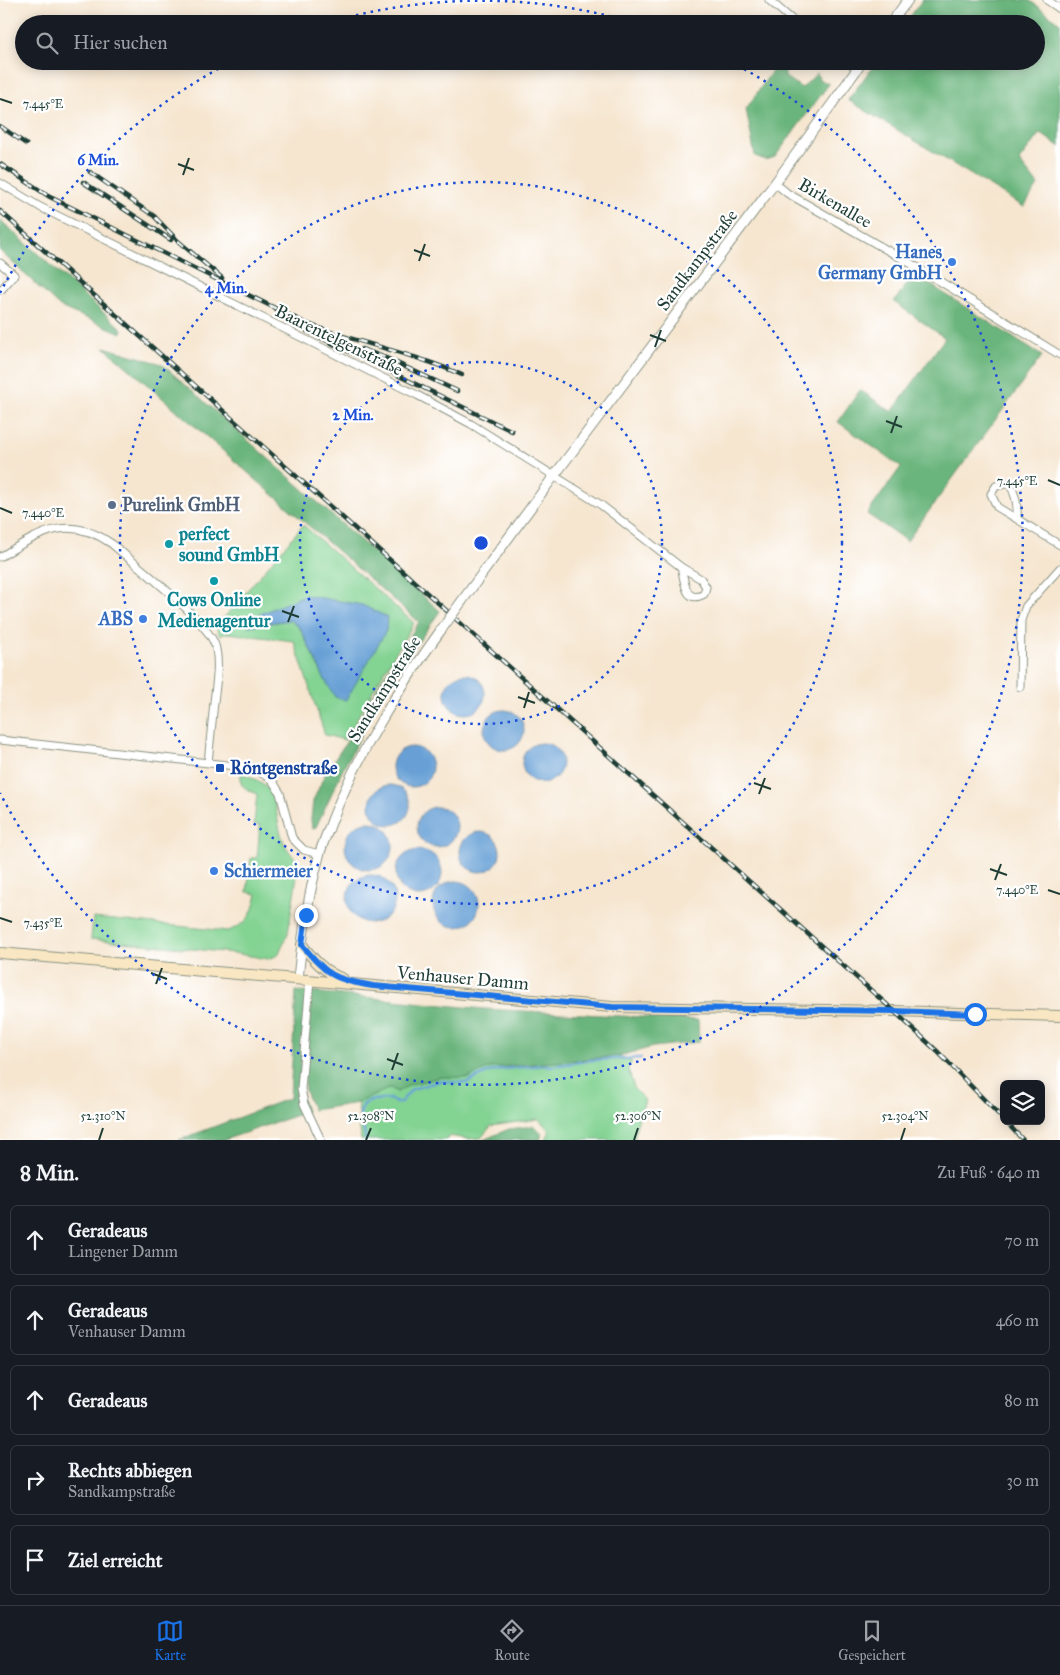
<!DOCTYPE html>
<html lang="de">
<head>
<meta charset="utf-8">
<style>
	:root { --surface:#171b24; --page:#20242c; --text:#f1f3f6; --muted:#9ea1a6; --line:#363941; --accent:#1a73e8 }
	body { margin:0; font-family:"IM FELL Great Primer",serif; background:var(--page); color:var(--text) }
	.controls { position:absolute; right:15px; bottom:15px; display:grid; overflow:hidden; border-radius:8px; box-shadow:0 2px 12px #0003 }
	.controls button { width:45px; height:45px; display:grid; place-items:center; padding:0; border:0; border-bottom:1px solid var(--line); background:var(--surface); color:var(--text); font:25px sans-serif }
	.stop { position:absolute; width:15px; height:15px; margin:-11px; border:4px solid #1a73e8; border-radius:50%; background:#fff }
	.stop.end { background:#1a73e8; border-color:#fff; box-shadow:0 1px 5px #0008 }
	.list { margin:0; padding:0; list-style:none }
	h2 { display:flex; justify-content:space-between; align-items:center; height:65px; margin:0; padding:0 20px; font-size:21px }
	h2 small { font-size:16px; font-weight:400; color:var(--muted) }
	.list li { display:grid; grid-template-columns:32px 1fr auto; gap:15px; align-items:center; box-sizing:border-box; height:70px; margin:0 10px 10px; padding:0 10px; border:1px solid var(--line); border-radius:8px }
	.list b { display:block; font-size:19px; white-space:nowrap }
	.list p { margin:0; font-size:16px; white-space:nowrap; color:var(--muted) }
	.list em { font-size:16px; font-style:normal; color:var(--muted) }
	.icon { flex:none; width:28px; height:28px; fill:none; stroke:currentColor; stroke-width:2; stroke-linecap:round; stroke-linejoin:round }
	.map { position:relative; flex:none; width:1060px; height:1140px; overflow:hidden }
	.search { position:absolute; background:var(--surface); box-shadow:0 2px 12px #0003; left:15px; right:15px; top:15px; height:55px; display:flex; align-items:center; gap:12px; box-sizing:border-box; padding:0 18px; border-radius:28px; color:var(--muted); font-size:19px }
	.sheet { height:465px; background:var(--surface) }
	nav { display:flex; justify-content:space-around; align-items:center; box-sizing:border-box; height:70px; border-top:1px solid var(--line); background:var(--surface); font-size:14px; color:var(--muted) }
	nav a { display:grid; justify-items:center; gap:2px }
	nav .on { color:var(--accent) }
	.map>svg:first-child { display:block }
	.green { fill:#83d393; stroke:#518864; fill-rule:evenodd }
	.forest { fill:#6ab57d; stroke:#447958 }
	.water { fill:#67a0d6; stroke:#436e85 }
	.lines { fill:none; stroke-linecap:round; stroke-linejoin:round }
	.stream { stroke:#67a0d6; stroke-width:2.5 }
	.minor-casing { stroke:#8a9282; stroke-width:9 }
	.tertiary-casing { stroke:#8a9282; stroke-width:11 }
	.secondary-casing { stroke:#8a9282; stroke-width:12 }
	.minor { stroke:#fff; stroke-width:7 }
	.tertiary { stroke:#fff; stroke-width:9 }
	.secondary { stroke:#f9e7c3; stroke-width:10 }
	.rail-casing { stroke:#1f3d34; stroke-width:4.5 }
	.rail { stroke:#fff; stroke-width:2.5; stroke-dasharray:8; stroke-linecap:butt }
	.tertiary-bridge-casing { stroke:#8a9282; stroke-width:11; stroke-linecap:butt }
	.tertiary-bridge { stroke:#fff; stroke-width:9 }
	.route { stroke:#1a73e8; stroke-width:6 }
	.ticks { fill:none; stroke:#1f3d34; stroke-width:2 }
	.ring { fill:none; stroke:#1d4ed8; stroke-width:2.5; stroke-dasharray:2.5 5 }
	.shop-dot { fill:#3f7fe0; stroke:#fff; stroke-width:2 }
	.service-dot { fill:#5c6f8a; stroke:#fff; stroke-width:2 }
	.culture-dot { fill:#0f9aa8; stroke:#fff; stroke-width:2 }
	.transit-dot { fill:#1a4fb4; stroke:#fff; stroke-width:2 }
	.labels { text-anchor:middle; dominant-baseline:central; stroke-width:4.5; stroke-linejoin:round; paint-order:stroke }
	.street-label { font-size:18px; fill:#1f3d34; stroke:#fff }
	.shop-label { font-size:18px; font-weight:bold; fill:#366cbe; stroke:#fff; text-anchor:end }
	.service-label { font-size:18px; font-weight:bold; fill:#4e5e75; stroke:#fff; text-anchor:start }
	.culture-label { font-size:18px; font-weight:bold; fill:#0d838f; stroke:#fff; text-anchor:start }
	.transit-label { font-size:18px; font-weight:bold; fill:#164399; stroke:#fff; text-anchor:start }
	.ticks-label { font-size:12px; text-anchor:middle; fill:#1f3d34; stroke:#fff; stroke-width:4.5; stroke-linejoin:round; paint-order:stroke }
	.centre { fill:#1d4ed8; stroke:#fff; stroke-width:2.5 }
	.ring-label { font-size:15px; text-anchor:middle; font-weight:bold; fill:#1d4ed8; stroke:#fff; stroke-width:4.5; stroke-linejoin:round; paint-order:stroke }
</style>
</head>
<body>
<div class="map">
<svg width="1060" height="1140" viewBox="0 0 1060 1140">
	<rect width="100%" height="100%" fill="#fff"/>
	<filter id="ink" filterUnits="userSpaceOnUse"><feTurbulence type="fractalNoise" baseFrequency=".02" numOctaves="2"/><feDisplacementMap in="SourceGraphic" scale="10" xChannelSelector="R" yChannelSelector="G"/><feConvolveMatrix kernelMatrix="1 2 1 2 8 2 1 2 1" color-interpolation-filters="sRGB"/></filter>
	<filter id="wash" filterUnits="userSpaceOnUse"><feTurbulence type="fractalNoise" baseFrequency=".0096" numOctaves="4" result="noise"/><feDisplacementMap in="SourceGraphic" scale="20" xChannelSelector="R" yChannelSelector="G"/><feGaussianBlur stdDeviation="1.12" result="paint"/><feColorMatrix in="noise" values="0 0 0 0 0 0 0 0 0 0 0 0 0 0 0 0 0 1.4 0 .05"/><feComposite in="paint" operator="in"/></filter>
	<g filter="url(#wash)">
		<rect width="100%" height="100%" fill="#f6e6d0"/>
		<path class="green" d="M 303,525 L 414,623 L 379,680 L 345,740 L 325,735 L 294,641 L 227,633 L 220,636 L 216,627 ZM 387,618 L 324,678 L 300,628 L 290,620 L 249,626 L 246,620 Z
			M 241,773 C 283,788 271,802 282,837 C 285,848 292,855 299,863 L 288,933 L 278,955 L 268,959 L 233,953 L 91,939 L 93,918 L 228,931 C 249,923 252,915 257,894 L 247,892 L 251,858 L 257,858 L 260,825 L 254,824 L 257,794 L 248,790 L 241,784 Z
			M 619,1056 L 632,1061 L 628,1069 L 635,1090 L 645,1100 L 636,1127 L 634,1140 L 546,1140 L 550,1130 L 538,1119 L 491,1126 L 481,1138 L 468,1139 L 450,1136 L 446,1140 L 361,1140 L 358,1103 L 391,1087 L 397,1092 L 411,1084 L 441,1077 L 468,1078 L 489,1068 Z"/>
		<path class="forest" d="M 922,0 L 1029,0 L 1060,23 L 1060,147 L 1040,133 L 1019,161 L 1038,185 L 1024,207 L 848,100 L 877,61 L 1036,61 L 1036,24 L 905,24 Z
			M 779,61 L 786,61 L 785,64 L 785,77 L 802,88 L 817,73 L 819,79 L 829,84 L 775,157 L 766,160 L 755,156 L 746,109 Z
			M 0,220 L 122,329 L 121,333 L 60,307 L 0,251 Z
			M 914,274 L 1042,356 L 907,541 L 867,514 L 901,467 L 838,422 L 860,390 L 892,412 L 945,338 L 894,302 Z
			M 104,347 L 162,364 L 440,611 L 387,687 L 344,767 L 316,827 L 312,829 L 311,819 L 313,801 L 325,774 L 347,741 L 381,681 L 419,622 Z
			M 296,991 L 307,992 L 299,1085 L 306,1112 L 224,1140 L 179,1140 L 290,1098 Z
			M 312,992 L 484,1009 L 698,1020 L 699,1042 L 653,1047 L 619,1056 L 489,1068 L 468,1078 L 441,1077 L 411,1084 L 397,1092 L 390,1088 L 358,1103 L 313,1110 L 305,1091 L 305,1076 Z
			M 534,1126 L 542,1134 L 540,1140 L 483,1140 L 509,1129 Z"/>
		<path class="water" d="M 305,595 L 362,605 L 387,617 L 386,631 L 346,700 L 335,697 L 324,678 L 300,628 L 290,620 L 248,626 L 246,620 Z
			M445 694a20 20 0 1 1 40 0a20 20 0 1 1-40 0Z
			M484 730a20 20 0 1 1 40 0a20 20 0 1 1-40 0Z
			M522 763a20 20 0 1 1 40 0a20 20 0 1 1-40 0Z
			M392 767a20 20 0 1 1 40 0a20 20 0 1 1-40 0Z
			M370 805a20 20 0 1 1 40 0a20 20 0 1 1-40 0Z
			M417 827a20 20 0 1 1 40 0a20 20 0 1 1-40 0Z
			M345 846a24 24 0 1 1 48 0a24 24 0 1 1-48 0Z
			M460 852a20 20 0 1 1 40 0a20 20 0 1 1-40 0Z
			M396 873a23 23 0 1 1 46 0a23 23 0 1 1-46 0Z
			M347 899a24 24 0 1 1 48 0a24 24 0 1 1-48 0Z
			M433 904a23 23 0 1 1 46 0a23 23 0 1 1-46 0Z"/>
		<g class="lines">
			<path class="stream" d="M 366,1140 L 360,1113 L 364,1104 L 373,1100 L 390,1099 L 396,1103 L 400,1103 L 412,1089 L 440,1081 L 466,1083 L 489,1072 L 503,1069 L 544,1065 L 553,1066 L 592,1060 L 641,1058"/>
		</g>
	</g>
	<g filter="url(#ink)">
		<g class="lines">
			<g class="minor-casing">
				<path id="minor" d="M 769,0 L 797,24
					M 1047,0 L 1060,9
					M 847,61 L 857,69
					M 0,183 L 40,207 L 417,395 L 471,424 L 601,505 L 681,567 L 701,579 L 706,587 L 704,594 C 684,605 685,580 681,567
					M 775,183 L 787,193 L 915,266 L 1060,355
					M 0,263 L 14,275 L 1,290
					M 1017,519 C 1018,506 1016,494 1009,483 L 996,486 L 991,494 L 997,507 L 1060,545
					M 0,557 C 40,533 68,513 112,544 C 135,564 206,619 215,645 C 220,663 216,684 214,702 C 212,722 210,742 208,763
					M 1020,687 L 1021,620 L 1026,606 L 1060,568
					M 0,740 L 254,768 L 272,780 L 280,793 L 292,838 L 304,850 L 319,854
					M 310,980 L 301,1089 L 304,1104 L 321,1140"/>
			</g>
			<g class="tertiary-casing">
				<path id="tertiary" d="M 890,24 L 908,0
					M 462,601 L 554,476 L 775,183 L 863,61
					M 298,979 C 302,938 308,896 319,856 C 322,844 328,832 332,820 C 359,751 398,690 441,630"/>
			</g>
			<g class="secondary-casing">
				<path id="secondary" d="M 302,945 C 314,960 324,972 343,979
					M 0,953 L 612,1007 L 894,1011 L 1060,1016"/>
			</g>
			<use href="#minor" class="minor"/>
			<use href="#tertiary" class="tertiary"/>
			<use href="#secondary" class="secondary"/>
			<g class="rail-casing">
				<path id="rail" d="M 0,126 L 26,144
					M 0,164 L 50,197 L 303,322 C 355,343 411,352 462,375
					M 90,172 L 154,216 L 178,241 L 222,278
					M 83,182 L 171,240
					M 0,211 L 894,1011 L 938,1052 L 1004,1120
					M 307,331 L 512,431
					M 362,349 L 386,358 L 457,391
					M 1005,1121 L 1023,1140"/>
			</g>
			<use href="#rail" class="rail"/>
			<g class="tertiary-bridge-casing">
				<path id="tertiary-bridge" d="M 441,630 L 462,601"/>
			</g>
			<use href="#tertiary-bridge" class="tertiary-bridge"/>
		</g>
	</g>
	<g class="lines" filter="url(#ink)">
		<path class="route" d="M 306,915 L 302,945 C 328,976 333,979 373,986 L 612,1007 L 894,1011 L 975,1014"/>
	</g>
	<path class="ticks" d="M 0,99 L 12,103M 178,164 L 194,170M 183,175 L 189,158M 414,250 L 430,256M 419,261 L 425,244M 650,335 L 666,341M 655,347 L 661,330M 886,421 L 902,427M 891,433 L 897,416M 1048,480 L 1060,485M 0,508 L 12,513M 282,611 L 299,617M 288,622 L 294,606M 518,697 L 535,703M 524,708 L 529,692M 754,783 L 771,789M 759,794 L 765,778M 990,869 L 1007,875M 995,880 L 1001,864M 1048,890 L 1060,894M 0,918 L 12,922M 151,973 L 167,979M 156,984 L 162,968M 387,1059 L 403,1065M 392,1070 L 398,1053M 99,1140 L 103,1128M 366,1140 L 371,1128M 634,1140 L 638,1128M 901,1140 L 905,1128"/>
	<g class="ring">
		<circle cx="481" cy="543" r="181"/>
		<circle cx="481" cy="543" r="361"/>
		<path d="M0 293A542 542 0 0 1 231 62M327 23A542 542 0 0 1 635 23M731 62A542 542 0 1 1 0 793"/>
	</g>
	<g class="shop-dot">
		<circle cx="952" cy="262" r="5"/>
		<circle cx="143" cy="619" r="5"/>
		<circle cx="214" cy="871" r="5"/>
	</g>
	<circle class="service-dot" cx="112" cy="505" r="5"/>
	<g class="culture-dot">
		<circle cx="169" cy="544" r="5"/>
		<circle cx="214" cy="581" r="5"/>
	</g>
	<rect class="transit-dot" x="215" y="763" width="10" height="10" rx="2.5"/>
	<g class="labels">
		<g class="street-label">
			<text transform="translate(835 203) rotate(30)">Birkenallee</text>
			<text transform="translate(697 260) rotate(-53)">Sandkampstraße</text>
			<text transform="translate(339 340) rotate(26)">Baarentelgenstraße</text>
			<text transform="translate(384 689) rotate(-58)">Sandkampstraße</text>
			<text transform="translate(463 978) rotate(5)">Venhauser Damm</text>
		</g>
		<g class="shop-label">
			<text x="942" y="252">Hanes<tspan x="942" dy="21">Germany GmbH</tspan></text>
			<text x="133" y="619">ABS</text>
			<text x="224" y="871" text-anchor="start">Schiermeier</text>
		</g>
		<g class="service-label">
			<text x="122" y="505">Purelink GmbH</text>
		</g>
		<g class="culture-label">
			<text x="179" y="534">perfect<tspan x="179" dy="21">sound GmbH</tspan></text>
			<text x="214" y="600" text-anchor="middle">Cows Online<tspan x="214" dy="21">Medienagentur</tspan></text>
		</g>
		<g class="transit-label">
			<text x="230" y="768">Röntgenstraße</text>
		</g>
	</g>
	<g class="ticks-label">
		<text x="43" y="108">7.445°E</text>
		<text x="1017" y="485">7.445°E</text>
		<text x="43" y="517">7.440°E</text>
		<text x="1017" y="894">7.440°E</text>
		<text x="43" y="927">7.435°E</text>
		<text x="103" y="1120">52.310°N</text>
		<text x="371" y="1120">52.308°N</text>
		<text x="638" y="1120">52.306°N</text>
		<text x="905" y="1120">52.304°N</text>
	</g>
	<circle cx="481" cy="543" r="8" class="centre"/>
	<g class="ring-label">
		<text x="98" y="165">6 Min.</text>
		<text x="226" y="293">4 Min.</text>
		<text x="353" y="420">2 Min.</text>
	</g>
</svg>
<div class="controls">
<button><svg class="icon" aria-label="layers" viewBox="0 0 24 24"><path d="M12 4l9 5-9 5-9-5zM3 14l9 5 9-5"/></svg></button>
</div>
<div class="stop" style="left:975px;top:1014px"></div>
<div class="stop end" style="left:306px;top:915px"></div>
<div class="search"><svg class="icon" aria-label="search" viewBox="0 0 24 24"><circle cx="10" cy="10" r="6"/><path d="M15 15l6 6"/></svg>Hier suchen</div>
</div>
<section class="sheet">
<h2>8 Min.<small>Zu Fuß · 640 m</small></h2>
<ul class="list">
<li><svg class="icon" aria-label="ahead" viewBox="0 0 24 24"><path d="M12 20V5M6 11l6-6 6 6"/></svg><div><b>Geradeaus</b><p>Lingener Damm</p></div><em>70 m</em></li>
<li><svg class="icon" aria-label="ahead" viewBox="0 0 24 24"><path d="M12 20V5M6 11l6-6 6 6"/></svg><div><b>Geradeaus</b><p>Venhauser Damm</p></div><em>460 m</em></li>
<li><svg class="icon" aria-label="ahead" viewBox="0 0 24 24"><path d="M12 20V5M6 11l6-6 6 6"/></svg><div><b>Geradeaus</b></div><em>80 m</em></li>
<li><svg class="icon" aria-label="right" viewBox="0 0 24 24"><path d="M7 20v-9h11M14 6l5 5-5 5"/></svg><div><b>Rechts abbiegen</b><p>Sandkampstraße</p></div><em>30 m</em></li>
<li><svg class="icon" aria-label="arrive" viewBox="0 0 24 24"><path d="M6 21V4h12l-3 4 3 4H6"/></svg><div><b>Ziel erreicht</b></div></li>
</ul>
</section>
<nav>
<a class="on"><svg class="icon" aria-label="map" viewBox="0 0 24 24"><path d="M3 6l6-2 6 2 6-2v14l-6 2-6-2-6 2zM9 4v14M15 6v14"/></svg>Karte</a>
<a><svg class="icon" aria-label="directions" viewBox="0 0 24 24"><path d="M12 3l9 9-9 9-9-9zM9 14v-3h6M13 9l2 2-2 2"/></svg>Route</a>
<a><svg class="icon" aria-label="saved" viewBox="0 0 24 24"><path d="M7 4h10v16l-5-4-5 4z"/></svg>Gespeichert</a>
</nav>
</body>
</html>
